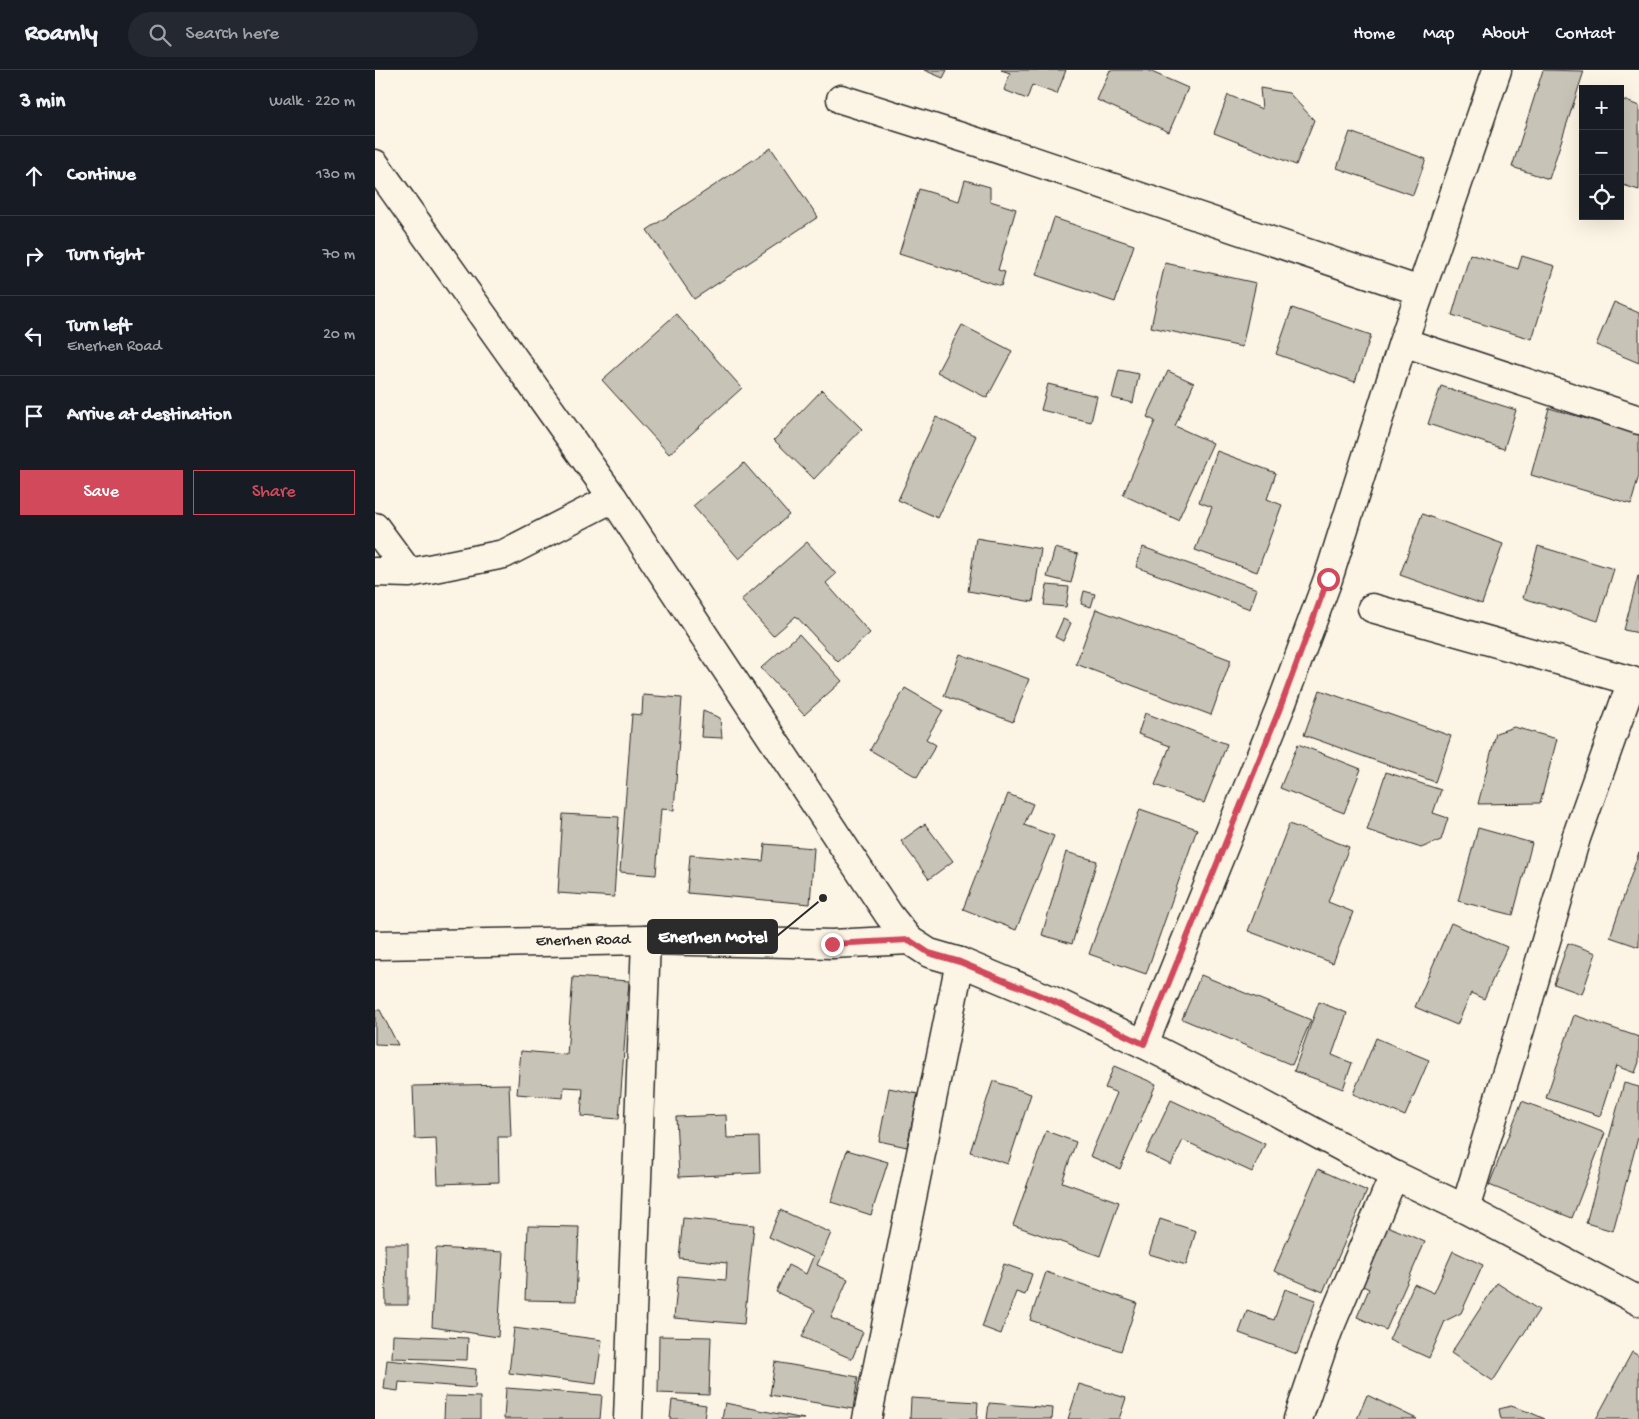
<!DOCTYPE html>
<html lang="en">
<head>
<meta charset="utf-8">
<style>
	:root { --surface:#171b24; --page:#242831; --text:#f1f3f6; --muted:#9ea1a6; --line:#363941; --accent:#d1495b }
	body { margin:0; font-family:"Gochi Hand",sans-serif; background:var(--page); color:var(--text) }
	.controls { position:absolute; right:15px; top:15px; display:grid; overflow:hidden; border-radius:0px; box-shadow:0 5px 20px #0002 }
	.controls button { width:45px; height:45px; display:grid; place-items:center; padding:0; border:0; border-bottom:1px solid var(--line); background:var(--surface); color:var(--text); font:25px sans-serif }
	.stop { position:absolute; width:15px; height:15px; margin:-11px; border:4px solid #d1495b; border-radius:50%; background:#fff }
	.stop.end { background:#d1495b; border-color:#fff; box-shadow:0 1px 5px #0008 }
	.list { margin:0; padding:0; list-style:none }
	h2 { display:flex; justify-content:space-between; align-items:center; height:65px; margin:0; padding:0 20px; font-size:21px }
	h2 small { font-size:16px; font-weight:400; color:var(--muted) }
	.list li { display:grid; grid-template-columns:32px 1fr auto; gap:15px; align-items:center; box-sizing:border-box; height:80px; padding:0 20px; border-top:1px solid var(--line) }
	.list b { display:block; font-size:19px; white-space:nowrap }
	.list p { margin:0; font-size:16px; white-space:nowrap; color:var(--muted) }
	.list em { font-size:16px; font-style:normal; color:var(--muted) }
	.actions { display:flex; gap:10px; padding:15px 20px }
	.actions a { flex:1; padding:11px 0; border:1px solid var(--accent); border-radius:0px; text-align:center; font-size:18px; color:var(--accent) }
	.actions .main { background:var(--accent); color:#fff }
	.icon { flex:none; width:28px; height:28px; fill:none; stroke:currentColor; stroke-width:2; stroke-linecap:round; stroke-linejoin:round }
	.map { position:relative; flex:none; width:1264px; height:1349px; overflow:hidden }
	header { display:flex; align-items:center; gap:30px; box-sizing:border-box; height:70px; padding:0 25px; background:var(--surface); border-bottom:1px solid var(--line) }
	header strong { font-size:24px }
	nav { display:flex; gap:28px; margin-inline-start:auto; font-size:18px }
	.search { width:350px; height:45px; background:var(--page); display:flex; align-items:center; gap:12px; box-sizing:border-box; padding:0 18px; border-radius:28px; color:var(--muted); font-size:19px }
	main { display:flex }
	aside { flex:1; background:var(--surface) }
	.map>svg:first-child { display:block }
	.building { fill:#c8c3b7; stroke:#2b2b2b }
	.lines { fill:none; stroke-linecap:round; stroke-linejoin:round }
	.minor-casing { stroke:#2b2b2b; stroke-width:31 }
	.tertiary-casing { stroke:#2b2b2b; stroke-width:31 }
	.secondary-casing { stroke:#2b2b2b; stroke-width:31 }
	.minor { stroke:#fcf5e5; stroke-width:28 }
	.tertiary { stroke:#fcf5e5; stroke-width:28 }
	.secondary { stroke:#fcf5e5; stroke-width:28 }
	.route { stroke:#d1495b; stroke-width:6 }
	.labels { text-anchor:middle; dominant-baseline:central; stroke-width:5; stroke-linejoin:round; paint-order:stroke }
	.street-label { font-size:16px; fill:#2b2b2b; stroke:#fcf5e5 }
	.leader { fill:none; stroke:#2b2b2b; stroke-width:2 }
	.callout-dot { fill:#2b2b2b; stroke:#fcf5e5; stroke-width:2 }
	.callout { fill:#2b2b2b; stroke:#2b2b2b; stroke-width:2 }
	.callout-label { font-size:18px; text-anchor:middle; font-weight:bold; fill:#fff }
</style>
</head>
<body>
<header>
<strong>Roamly</strong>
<div class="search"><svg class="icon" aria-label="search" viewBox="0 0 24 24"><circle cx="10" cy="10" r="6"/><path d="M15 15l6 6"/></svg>Search here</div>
<nav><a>Home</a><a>Map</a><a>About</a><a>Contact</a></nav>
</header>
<main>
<aside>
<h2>3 min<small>Walk · 220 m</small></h2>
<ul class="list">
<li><svg class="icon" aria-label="ahead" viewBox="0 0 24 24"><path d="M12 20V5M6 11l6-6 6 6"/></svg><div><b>Continue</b></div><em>130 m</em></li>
<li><svg class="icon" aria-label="right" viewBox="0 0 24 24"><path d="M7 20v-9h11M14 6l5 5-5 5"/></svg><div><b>Turn right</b></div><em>70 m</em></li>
<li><svg class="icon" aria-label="left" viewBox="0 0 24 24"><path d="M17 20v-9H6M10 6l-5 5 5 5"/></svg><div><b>Turn left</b><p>Enerhen Road</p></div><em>20 m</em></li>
<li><svg class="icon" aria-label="arrive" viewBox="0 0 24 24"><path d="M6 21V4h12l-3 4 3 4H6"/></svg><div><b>Arrive at destination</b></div></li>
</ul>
<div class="actions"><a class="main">Save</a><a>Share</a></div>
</aside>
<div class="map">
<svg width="1264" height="1349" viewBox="0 0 1264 1349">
	<rect width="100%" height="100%" fill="#fcf5e5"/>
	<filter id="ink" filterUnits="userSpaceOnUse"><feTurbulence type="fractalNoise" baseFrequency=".02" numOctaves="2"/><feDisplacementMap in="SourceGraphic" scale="10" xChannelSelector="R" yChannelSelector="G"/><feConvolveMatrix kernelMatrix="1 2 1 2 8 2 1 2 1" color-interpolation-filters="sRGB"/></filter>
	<g filter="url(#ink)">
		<path class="building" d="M 549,0 L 572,0 L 568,8 Z
			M 626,0 L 691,0 L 682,24 L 657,15 L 652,29 L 629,20 L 635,3 Z
			M 735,0 L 772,0 L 813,18 L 794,62 L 722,30 Z
			M 1168,0 L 1209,1 L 1174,109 L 1137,97 Z
			M 885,18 L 914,23 L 939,50 L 921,95 L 839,63 L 853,25 L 887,39 Z
			M 1246,29 L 1264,36 L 1264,120 L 1245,114 Z
			M 975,62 L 1051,89 L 1038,125 L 962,98 Z
			M 396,78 L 443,147 L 319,229 L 272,160 Z
			M 590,110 L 615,117 L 615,131 L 641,139 L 623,200 L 630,202 L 626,216 L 524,184 L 544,119 L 584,131 Z
			M 679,148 L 759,175 L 740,232 L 661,205 Z
			M 1095,184 L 1143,199 L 1147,186 L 1180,196 L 1157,269 L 1077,245 Z
			M 790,193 L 881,213 L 867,277 L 776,257 Z
			M 1239,232 L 1264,243 L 1264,293 L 1221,275 Z
			M 917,238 L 996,265 L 980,312 L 901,284 Z
			M 301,244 L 367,318 L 294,384 L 227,310 Z
			M 587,255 L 637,281 L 612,328 L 562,302 Z
			M 744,300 L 764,304 L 758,333 L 737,328 Z
			M 793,301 L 819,313 L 800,356 L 838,373 L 803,450 L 748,425 L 780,351 L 772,347 Z
			M 673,314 L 722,326 L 716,352 L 666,340 Z
			M 1066,316 L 1141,340 L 1129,379 L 1053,354 Z
			M 447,320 L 487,359 L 439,409 L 399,370 Z
			M 1174,338 L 1264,364 L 1264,405 L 1256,434 L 1156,405 Z
			M 561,347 L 601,366 L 563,448 L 523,430 Z
			M 842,381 L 901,403 L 892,429 L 907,435 L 882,502 L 820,480 L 837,437 L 824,432 Z
			M 369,393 L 414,445 L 364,489 L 318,436 Z
			M 1047,444 L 1128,474 L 1107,534 L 1025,505 Z
			M 601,468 L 666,479 L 658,532 L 593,521 Z
			M 432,472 L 461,504 L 451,513 L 495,563 L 463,592 L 421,546 L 398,566 L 366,530 Z
			M 1163,476 L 1239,499 L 1223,551 L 1148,528 Z
			M 768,477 L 882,519 L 875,539 L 761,497 Z
			M 680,478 L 703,484 L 696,513 L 672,507 Z
			M 1263,506 L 1264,506 L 1264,563 L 1249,560 Z
			M 672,515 L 694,517 L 691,537 L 669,535 Z
			M 709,521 L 720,524 L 716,537 L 706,534 Z
			M 721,539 L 856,590 L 836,645 L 701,594 Z
			M 688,549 L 696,553 L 688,571 L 680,567 Z
			M 424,564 L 467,611 L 429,645 L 386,598 Z
			M 585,584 L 654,609 L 638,652 L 569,626 Z
			M 530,618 L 568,640 L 551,669 L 561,675 L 542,707 L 495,680 Z
			M 945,620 L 1076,666 L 1060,712 L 929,665 Z
			M 268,625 L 307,628 L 299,740 L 286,739 L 281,805 L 245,802 L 257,644 L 267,645 Z
			M 328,641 L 345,648 L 347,668 L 326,667 Z
			M 770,643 L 852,674 L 829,733 L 780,715 L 795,676 L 763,664 Z
			M 1139,657 L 1182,669 L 1165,733 L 1103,734 L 1121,663 Z
			M 923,674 L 986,699 L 969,743 L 905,718 Z
			M 1011,702 L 1066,720 L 1058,743 L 1073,748 L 1066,770 L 1046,778 L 992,760 Z
			M 633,724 L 658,734 L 649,755 L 679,766 L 641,860 L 588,839 Z
			M 765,739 L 822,759 L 771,904 L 714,884 Z
			M 188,744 L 244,747 L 239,827 L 183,823 Z
			M 550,754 L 578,791 L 554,809 L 526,771 Z
			M 914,754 L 974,777 L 953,832 L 978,842 L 958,893 L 873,861 Z
			M 1103,758 L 1157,773 L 1138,845 L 1083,831 Z
			M 390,774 L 439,778 L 435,834 L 312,823 L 315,785 L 388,791 Z
			M 691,782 L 722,791 L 697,874 L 667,865 Z
			M 1264,782 L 1264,877 L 1235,867 Z
			M 1076,853 L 1132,877 L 1109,929 L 1096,923 L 1082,955 L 1040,937 Z
			M 1193,873 L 1221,883 L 1207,924 L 1179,914 Z
			M 826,905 L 936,950 L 917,995 L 807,949 Z
			M 198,907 L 254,911 L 244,1049 L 206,1046 L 208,1018 L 189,1017 L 188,1028 L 142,1024 L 146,981 L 192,985 Z
			M 944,932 L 972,943 L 957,985 L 977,993 L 968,1019 L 919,1001 Z
			M 0,940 L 5,940 L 23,975 L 0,974 Z
			M 1199,945 L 1264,967 L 1264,992 L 1260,1003 L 1241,996 L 1225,1046 L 1171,1028 Z
			M 1001,968 L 1054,990 L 1030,1046 L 978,1024 Z
			M 739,996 L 781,1014 L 745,1099 L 715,1086 L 742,1023 L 730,1018 Z
			M 618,1011 L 656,1024 L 633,1094 L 595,1082 Z
			M 1249,1013 L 1264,1017 L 1264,1064 L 1238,1161 L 1211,1153 Z
			M 134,1014 L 136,1067 L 123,1067 L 124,1112 L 63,1114 L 61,1068 L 40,1069 L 38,1016 Z
			M 514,1018 L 543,1024 L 532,1077 L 504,1071 Z
			M 796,1030 L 890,1074 L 877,1102 L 808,1070 L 796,1095 L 771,1083 Z
			M 1147,1031 L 1230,1063 L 1197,1148 L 1114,1115 Z
			M 351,1045 L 352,1068 L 384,1067 L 385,1103 L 304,1107 L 301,1047 Z
			M 671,1061 L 701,1072 L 687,1112 L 744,1132 L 725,1186 L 638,1155 Z
			M 472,1080 L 513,1092 L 496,1145 L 456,1132 Z
			M 943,1099 L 992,1121 L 948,1222 L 899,1201 Z
			M 405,1140 L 456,1163 L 442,1195 L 473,1209 L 456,1248 L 488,1262 L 477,1289 L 427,1267 L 440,1240 L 401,1222 L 413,1195 L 431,1204 L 438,1187 L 394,1167 Z
			M 308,1148 L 379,1155 L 369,1254 L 299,1248 L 303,1206 L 351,1210 L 352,1193 L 304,1188 Z
			M 785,1149 L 821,1161 L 811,1195 L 774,1184 Z
			M 1010,1155 L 1050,1172 L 1011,1260 L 982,1247 L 994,1219 L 984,1214 Z
			M 153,1156 L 204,1157 L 201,1231 L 150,1230 Z
			M 10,1174 L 33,1174 L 33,1235 L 11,1235 Z
			M 61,1178 L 128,1182 L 123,1267 L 57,1257 Z
			M 1078,1181 L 1108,1195 L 1086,1243 L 1070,1251 L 1054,1288 L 1014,1270 L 1039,1214 L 1059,1223 Z
			M 629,1194 L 657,1204 L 650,1225 L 641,1222 L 626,1264 L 607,1257 Z
			M 671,1202 L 762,1233 L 746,1281 L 655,1250 Z
			M 1122,1213 L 1164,1240 L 1118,1311 L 1076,1283 Z
			M 910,1219 L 941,1230 L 922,1284 L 864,1263 L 872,1241 L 899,1250 Z
			M 139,1258 L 227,1270 L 221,1314 L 134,1303 Z
			M 18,1265 L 93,1268 L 92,1290 L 17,1288 Z
			M 284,1266 L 336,1267 L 334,1325 L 283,1323 Z
			M 1257,1282 L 1264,1286 L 1264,1349 L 1221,1349 Z
			M 12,1290 L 101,1299 L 100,1318 L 24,1312 L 23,1321 L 9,1319 Z
			M 400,1292 L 483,1307 L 478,1339 L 395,1325 Z
			M 704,1314 L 751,1328 L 744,1349 L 693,1349 Z
			M 131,1318 L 227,1325 L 225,1349 L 129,1349 Z
			M 992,1325 L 1042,1349 L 982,1349 Z
			M 70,1326 L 105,1327 L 105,1349 L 69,1349 Z
			M 536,1328 L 603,1332 L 602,1349 L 535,1349 Z
			M 297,1330 L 331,1335 L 329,1349 L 295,1349 Z
			M 350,1333 L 429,1349 L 347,1349 Z
			M 614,1333 L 678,1338 L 677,1349 L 612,1349 Z
			M 1136,1336 L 1154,1342 L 1170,1349 L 1126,1349 L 1124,1339 Z"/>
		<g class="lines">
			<g class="minor-casing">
				<path id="minor" d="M 466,29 L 599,71 L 1045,221
					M 1028,272 L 1264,350
					M 0,457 L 34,503
					M 0,502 L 34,503 L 129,484 L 238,428
					M 997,538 L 1257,611 L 1201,768 L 1146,956 L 1090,1139
					M 769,974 L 905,638 L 953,509 L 1028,272 L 1122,0
					M 253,1349 L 271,870
					M 492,1349 L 585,892
					M 923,1349 L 953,1261 L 1019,1105"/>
			</g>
			<g class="tertiary-casing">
				<g id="tertiary">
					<path id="s1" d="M 0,875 L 271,870 L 457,874 L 534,870"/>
				</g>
			</g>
			<g class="secondary-casing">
				<path id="secondary" d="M 0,94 L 238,428 L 514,845 L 534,870 L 554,883 L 585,892 L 676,930 L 769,974 L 883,1032 L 1019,1105 L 1090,1139 L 1264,1231"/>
			</g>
			<use href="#minor" class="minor"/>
			<use href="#tertiary" class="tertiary"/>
			<use href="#secondary" class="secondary"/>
		</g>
	</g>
	<g class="lines" filter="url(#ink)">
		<path class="route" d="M 457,874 L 534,870 L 554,883 L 585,892 L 676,930 L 769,974 L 905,638 L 953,509"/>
	</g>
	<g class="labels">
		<g class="street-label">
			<text stroke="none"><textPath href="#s1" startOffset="208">Enerhen Road</textPath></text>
		</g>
	</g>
	<path class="leader" d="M448 828L402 866"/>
	<circle class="callout-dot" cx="448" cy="828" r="5"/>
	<rect class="callout" x="273" y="850" width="129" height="33" rx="5"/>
	<g class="callout-label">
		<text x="338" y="872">Enerhen Motel</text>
	</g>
</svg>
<div class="controls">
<button>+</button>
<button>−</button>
<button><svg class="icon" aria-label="locate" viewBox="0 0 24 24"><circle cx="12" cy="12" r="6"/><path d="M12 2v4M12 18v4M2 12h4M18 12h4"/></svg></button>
</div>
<div class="stop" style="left:953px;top:509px"></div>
<div class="stop end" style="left:457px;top:874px"></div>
</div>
</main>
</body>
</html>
